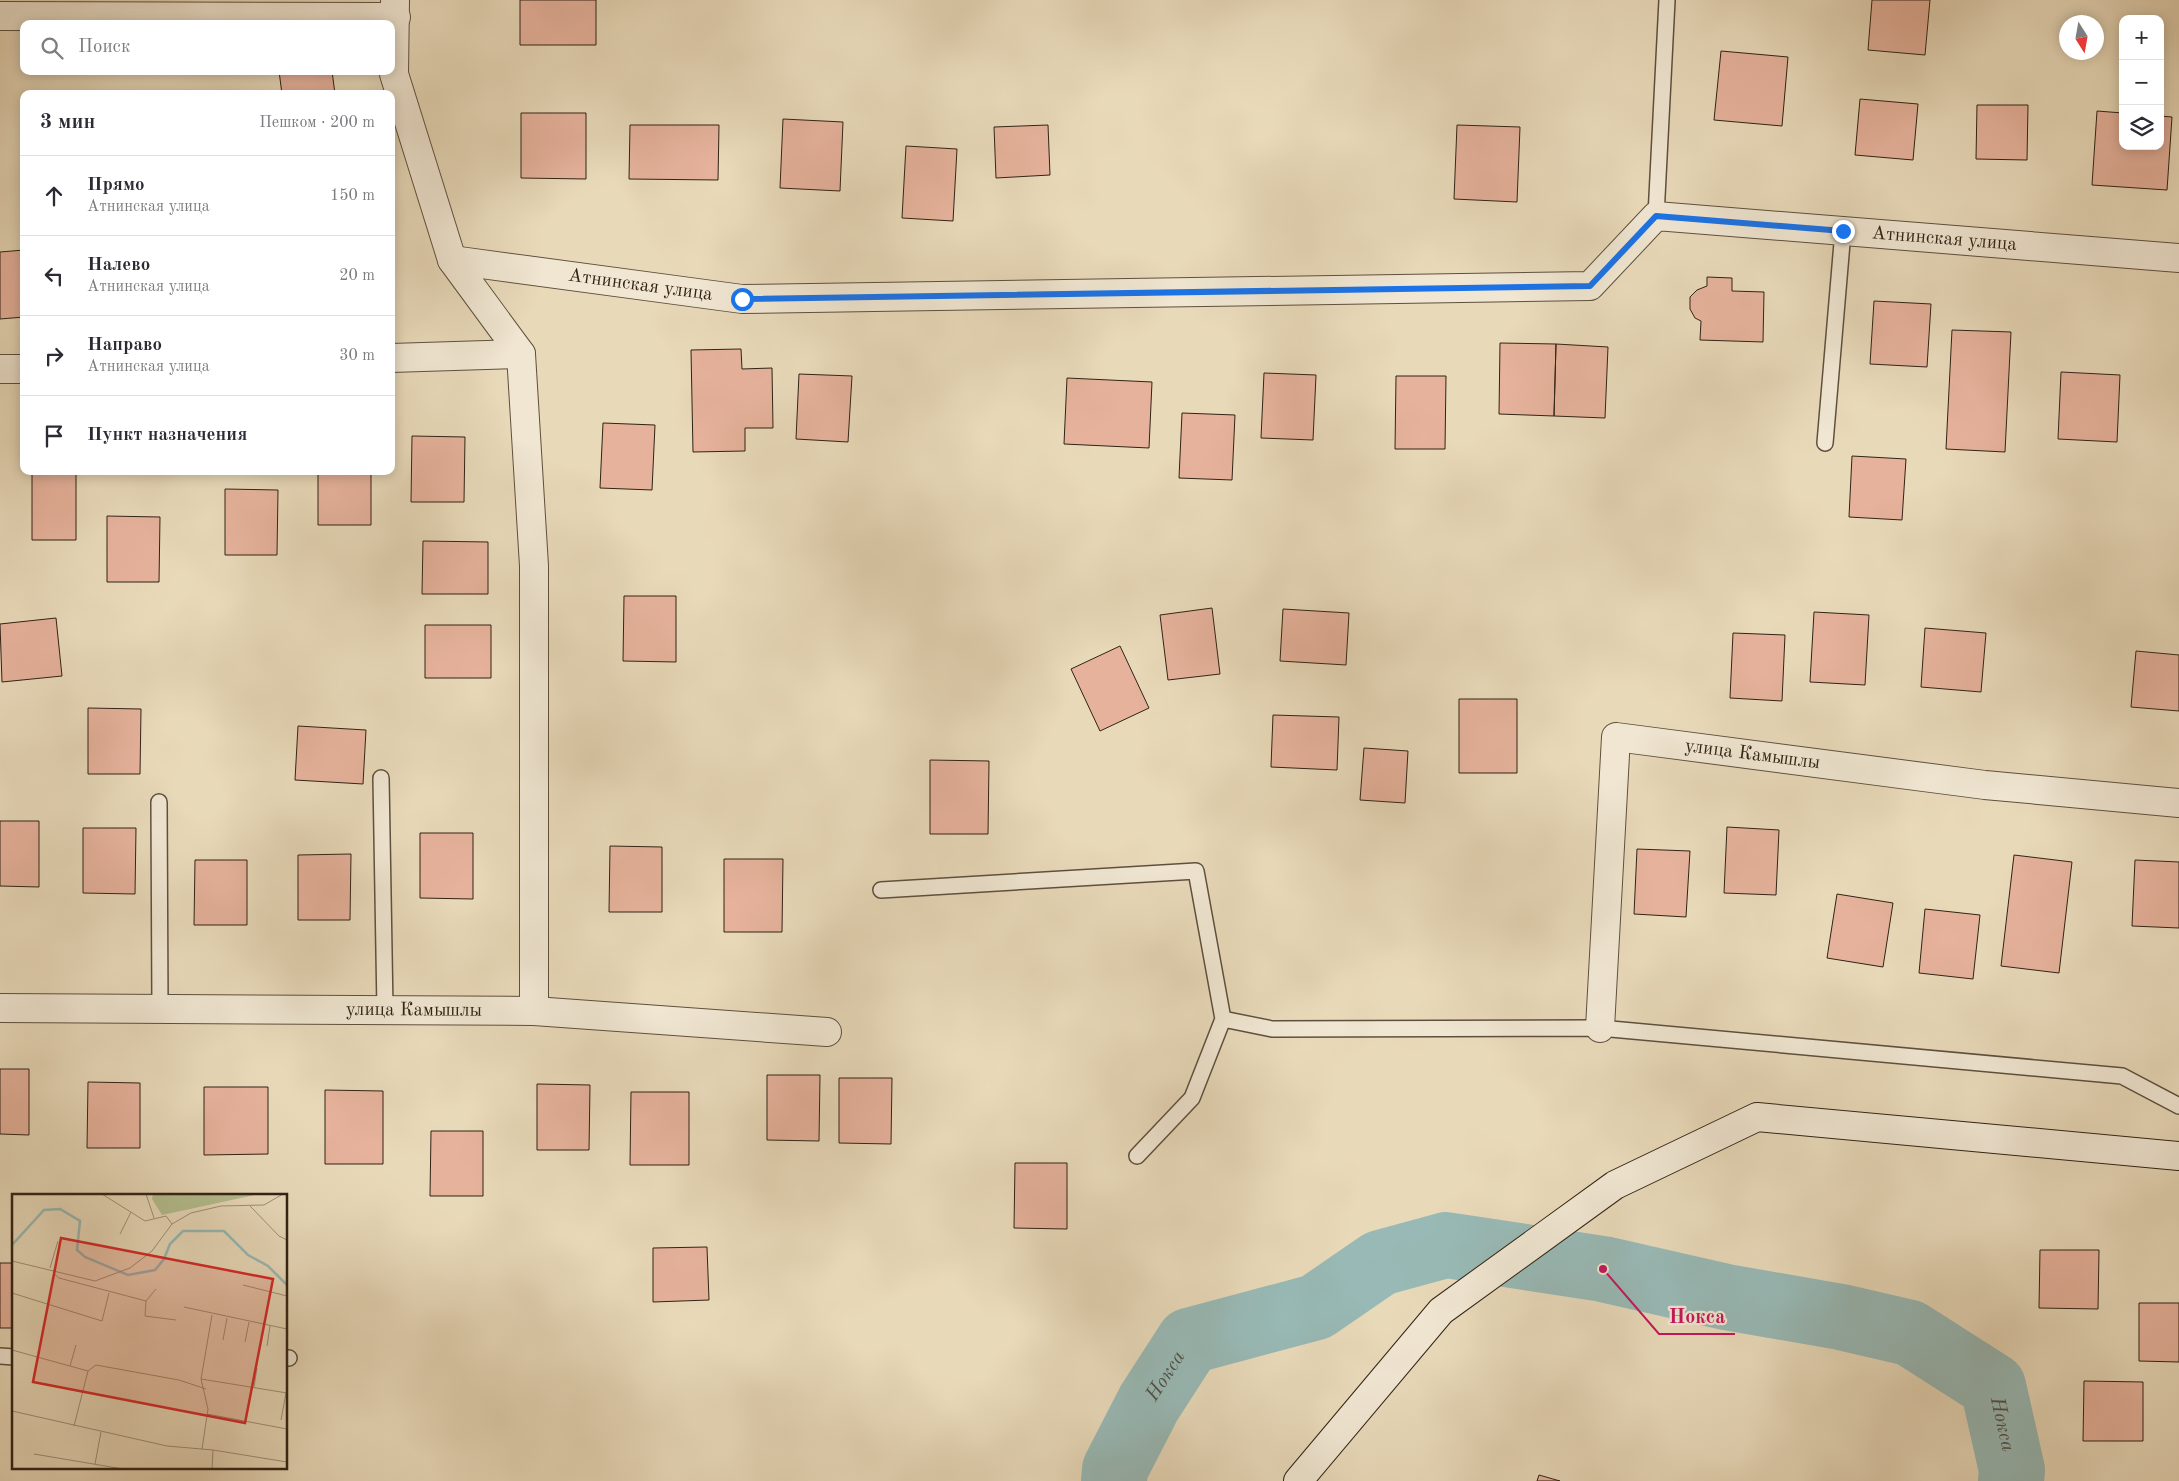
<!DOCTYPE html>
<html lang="ru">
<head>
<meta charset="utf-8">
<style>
	:root { --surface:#fff; --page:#f2f2f3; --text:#2b2b33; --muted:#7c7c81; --line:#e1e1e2 }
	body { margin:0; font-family:"Old Standard TT",serif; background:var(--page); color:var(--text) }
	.controls { position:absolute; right:15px; top:15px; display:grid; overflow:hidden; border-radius:10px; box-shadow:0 2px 12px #0003 }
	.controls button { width:45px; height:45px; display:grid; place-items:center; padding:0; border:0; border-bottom:1px solid var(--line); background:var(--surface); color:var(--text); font:25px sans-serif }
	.compass { position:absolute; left:2059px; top:15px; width:45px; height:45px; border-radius:50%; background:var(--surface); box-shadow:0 2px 12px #0003; rotate:169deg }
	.stop { position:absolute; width:15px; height:15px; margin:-11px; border:4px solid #1a73e8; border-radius:50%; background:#fff }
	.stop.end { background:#1a73e8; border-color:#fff; box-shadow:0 1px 5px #0008 }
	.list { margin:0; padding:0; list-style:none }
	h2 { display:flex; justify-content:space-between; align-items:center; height:65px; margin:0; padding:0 20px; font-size:21px }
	h2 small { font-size:16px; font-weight:400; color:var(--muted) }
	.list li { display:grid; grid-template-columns:32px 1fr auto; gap:15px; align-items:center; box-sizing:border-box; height:80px; padding:0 20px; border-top:1px solid var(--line) }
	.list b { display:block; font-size:19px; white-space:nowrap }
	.list p { margin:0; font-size:16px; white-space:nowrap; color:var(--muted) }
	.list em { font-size:16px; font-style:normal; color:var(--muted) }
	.icon { flex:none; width:28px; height:28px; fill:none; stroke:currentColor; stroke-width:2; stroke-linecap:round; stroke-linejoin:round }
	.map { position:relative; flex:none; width:2179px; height:1481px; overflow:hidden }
	.search { position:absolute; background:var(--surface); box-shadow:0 2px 12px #0003; left:20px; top:20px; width:375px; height:55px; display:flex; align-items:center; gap:12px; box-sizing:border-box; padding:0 18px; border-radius:10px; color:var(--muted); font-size:19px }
	.panel { position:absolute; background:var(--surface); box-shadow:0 2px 12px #0003; left:20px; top:90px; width:375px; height:385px; border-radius:10px }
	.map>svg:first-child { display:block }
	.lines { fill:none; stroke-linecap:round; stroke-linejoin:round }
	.river { stroke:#98b9b5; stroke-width:66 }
	.building { fill:#e6b29c; stroke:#302315 }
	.lane-casing { stroke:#5e503e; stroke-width:18 }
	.street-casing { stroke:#5e503e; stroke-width:30 }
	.secondary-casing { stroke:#302315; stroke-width:30 }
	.lane { stroke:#f0e6d2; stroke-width:15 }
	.street { stroke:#f0e6d2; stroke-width:28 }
	.secondary { stroke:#f0e6d2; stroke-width:28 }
	.route { stroke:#1a73e8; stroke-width:6 }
	.labels { text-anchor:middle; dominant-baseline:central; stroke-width:4.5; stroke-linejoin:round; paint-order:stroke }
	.street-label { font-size:19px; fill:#302315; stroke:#f0e6d2 }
	.water-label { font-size:20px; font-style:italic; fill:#4f5045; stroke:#f0e6d2 }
	.inset-river { fill:none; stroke:#98b9b5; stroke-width:2.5 }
	.inset-road { fill:none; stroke:#9e9077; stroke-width:1 }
	.view { fill:#d62828; fill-opacity:0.15; stroke:#d62828; stroke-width:2.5 }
	.inset-edge { fill:none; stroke:#302315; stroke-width:2.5 }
	.leader { fill:none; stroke:#c2185b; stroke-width:2 }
	.callout-dot { fill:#c2185b; stroke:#f0e6d2; stroke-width:2 }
	.callout-label { font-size:20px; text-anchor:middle; font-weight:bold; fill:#c2185b; stroke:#f0e6d2; stroke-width:4.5; stroke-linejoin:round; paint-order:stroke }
</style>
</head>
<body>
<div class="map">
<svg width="2179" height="1481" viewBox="0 0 2179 1481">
	<rect width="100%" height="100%" fill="#e8d9b9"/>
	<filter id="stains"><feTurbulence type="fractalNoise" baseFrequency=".004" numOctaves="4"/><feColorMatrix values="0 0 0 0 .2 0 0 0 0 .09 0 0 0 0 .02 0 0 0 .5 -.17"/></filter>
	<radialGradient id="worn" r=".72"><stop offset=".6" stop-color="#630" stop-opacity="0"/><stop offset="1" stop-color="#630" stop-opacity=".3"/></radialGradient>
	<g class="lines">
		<path class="river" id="s1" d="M 1114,1481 L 1115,1469 L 1149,1403 L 1189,1341 L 1316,1307 L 1380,1263 L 1446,1245 L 1603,1269 L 1726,1297 L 1841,1317 L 1910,1333 L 1993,1386 L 2012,1470 L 2011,1481"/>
	</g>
	<path class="building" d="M 520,0 L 596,0 L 596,45 L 520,45 Z
		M 1872,0 L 1930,0 L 1925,55 L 1868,50 Z
		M 1721,51 L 1788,57 L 1782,126 L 1714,120 Z
		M 279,71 L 332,71 L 335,94 L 282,94 Z
		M 1860,99 L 1918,104 L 1913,160 L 1855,155 Z
		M 1977,105 L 2028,105 L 2027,160 L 1976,159 Z
		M 2097,111 L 2123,113 L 2123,146 L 2160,146 L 2160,116 L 2172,117 L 2167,190 L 2092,185 Z
		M 521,113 L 586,113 L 586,179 L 521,178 Z
		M 783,119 L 843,122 L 840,191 L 780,188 Z
		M 630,125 L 719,125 L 718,180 L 629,179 Z
		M 1048,125 L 1050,175 L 996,178 L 994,127 Z
		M 1457,125 L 1520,127 L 1517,202 L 1454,199 Z
		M 906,146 L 957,149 L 953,221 L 902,218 Z
		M 24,250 L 24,317 L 0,319 L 0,252 Z
		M 1707,277 L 1732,278 L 1732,291 L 1764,292 L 1763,342 L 1700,340 L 1701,321 L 1695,318 L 1690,309 L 1690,297 L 1697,290 L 1707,286 Z
		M 1874,301 L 1931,304 L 1927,367 L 1870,364 Z
		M 1952,330 L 2011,332 L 2005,452 L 1946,449 Z
		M 1500,343 L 1556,344 L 1554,416 L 1499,414 Z
		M 1556,344 L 1608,347 L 1605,418 L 1554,416 Z
		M 741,349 L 742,369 L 772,368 L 773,428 L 745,428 L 745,451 L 693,452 L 691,350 Z
		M 2061,372 L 2120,375 L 2117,442 L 2058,439 Z
		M 1264,373 L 1316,375 L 1313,440 L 1261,438 Z
		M 799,374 L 852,376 L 848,442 L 796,439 Z
		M 1396,376 L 1446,376 L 1445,449 L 1395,449 Z
		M 1067,378 L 1152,382 L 1149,448 L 1064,444 Z
		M 1182,413 L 1235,415 L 1232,480 L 1179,478 Z
		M 603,423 L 655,425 L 652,490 L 600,488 Z
		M 412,436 L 465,437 L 464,502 L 411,502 Z
		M 1852,456 L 1906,459 L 1902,520 L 1849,517 Z
		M 32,471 L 76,472 L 76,540 L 32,540 Z
		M 318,471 L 371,471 L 371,525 L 318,525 Z
		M 225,489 L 278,490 L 277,555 L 225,555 Z
		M 107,516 L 160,517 L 159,582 L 107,582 Z
		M 423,541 L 488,542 L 488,594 L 422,594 Z
		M 624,596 L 676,596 L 676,662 L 623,661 Z
		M 1212,608 L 1220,674 L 1168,680 L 1160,615 Z
		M 1283,609 L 1349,613 L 1346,665 L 1280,661 Z
		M 1814,612 L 1869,615 L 1865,685 L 1810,682 Z
		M 56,618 L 62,676 L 2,682 L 0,624 Z
		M 425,625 L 491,625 L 491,678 L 425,678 Z
		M 1925,628 L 1986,633 L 1981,692 L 1921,687 Z
		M 1733,633 L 1785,635 L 1782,701 L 1730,698 Z
		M 1120,646 L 1149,708 L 1100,731 L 1071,669 Z
		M 2136,651 L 2179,655 L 2179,711 L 2131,707 Z
		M 1459,699 L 1517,699 L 1517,773 L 1459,773 Z
		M 88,708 L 141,709 L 140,774 L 88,774 Z
		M 1273,715 L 1339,717 L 1337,770 L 1271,767 Z
		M 298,726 L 366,730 L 363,784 L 295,780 Z
		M 1364,748 L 1408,751 L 1405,803 L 1360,800 Z
		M 930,760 L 989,761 L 988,834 L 930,834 Z
		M 0,821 L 39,821 L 39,887 L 0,886 Z
		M 1727,827 L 1779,830 L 1776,895 L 1724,893 Z
		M 83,828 L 136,828 L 135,894 L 83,893 Z
		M 420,833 L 473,833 L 473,899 L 420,898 Z
		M 610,846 L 662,847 L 662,912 L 609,912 Z
		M 1637,849 L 1690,851 L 1686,917 L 1634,914 Z
		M 351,854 L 350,920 L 298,920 L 298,855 Z
		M 2014,855 L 2072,862 L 2059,973 L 2001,966 Z
		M 724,859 L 783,859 L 782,932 L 724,932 Z
		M 195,860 L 247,860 L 247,925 L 194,925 Z
		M 2135,860 L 2179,862 L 2179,928 L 2132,926 Z
		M 1837,894 L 1893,903 L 1883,967 L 1827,958 Z
		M 1925,909 L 1980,915 L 1973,979 L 1919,973 Z
		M 0,1069 L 29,1069 L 29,1135 L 0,1134 Z
		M 767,1075 L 820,1075 L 819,1141 L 767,1140 Z
		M 839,1078 L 892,1078 L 891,1144 L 839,1143 Z
		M 88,1082 L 140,1083 L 140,1148 L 87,1148 Z
		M 537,1084 L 590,1085 L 589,1150 L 537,1150 Z
		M 204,1087 L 268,1087 L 268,1154 L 204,1155 Z
		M 325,1090 L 383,1091 L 383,1164 L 325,1164 Z
		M 631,1092 L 689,1092 L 689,1165 L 630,1165 Z
		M 431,1131 L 483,1131 L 483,1196 L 430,1196 Z
		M 1015,1163 L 1067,1163 L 1067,1229 L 1014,1228 Z
		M 707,1247 L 709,1300 L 653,1302 L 653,1248 Z
		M 2040,1250 L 2099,1250 L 2098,1309 L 2039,1308 Z
		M 0,1263 L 14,1263 L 14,1328 L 0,1328 Z
		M 2139,1303 L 2179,1303 L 2179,1362 L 2139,1361 Z
		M 2084,1381 L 2143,1382 L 2143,1441 L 2083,1441 Z
		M 1539,1475 L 1560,1481 L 1537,1481 Z"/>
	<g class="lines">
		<g class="lane-casing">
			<path id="lane" d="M 1656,216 L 1667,0
				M 1825,443 L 1843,231
				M 381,778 L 385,1010
				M 159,802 L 160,1009
				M 881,890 L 1196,871 L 1223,1019 L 1272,1029 L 1600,1028 L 2122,1076 L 2179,1106
				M 1137,1156 L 1192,1098 L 1223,1019
				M 0,1356 L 14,1357
				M 286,1358 L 289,1358"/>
		</g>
		<g class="street-casing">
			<g id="street">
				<path d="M 395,0 L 394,74 L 452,260 L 521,354 L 534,566 L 534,1011"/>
				<path d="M 0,16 L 396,17"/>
				<path id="s2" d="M 452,260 L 742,299 L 1590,286 L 1656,216 L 2179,258"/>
				<path d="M 391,358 L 521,354"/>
				<path d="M 0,369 L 24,369"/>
				<path id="s3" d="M 0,1008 L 534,1011 L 827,1032"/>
				<path id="s4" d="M 1600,1028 L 1616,737 L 1985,785 L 2179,803"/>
			</g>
		</g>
		<g class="secondary-casing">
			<path id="secondary" d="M 1298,1481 L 1441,1311 L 1615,1185 L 1757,1117 L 2179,1156"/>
		</g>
		<use href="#lane" class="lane"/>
		<use href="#street" class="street"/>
		<use href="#secondary" class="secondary"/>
	</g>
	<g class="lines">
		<path class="route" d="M 742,299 L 1590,286 L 1656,216 L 1843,231"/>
	</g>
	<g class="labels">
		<g class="street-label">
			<text stroke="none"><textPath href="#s2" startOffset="1526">Атнинская улица</textPath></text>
			<text stroke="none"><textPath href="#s2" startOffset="190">Атнинская улица</textPath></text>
			<text stroke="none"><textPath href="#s4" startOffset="429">улица Камышлы</textPath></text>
			<text stroke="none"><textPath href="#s3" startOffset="414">улица Камышлы</textPath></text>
		</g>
		<g class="water-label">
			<text stroke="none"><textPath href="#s1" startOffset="118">Нокса</textPath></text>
			<text stroke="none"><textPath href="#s1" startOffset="1048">Нокса</textPath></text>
		</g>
	</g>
	<g transform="translate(12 1194)">
		<rect width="275" height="275" fill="#e8d9b9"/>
		<path d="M 141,0 L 247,0 L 150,21 L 140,5 Z" fill="#b5bf90"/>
		<path class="inset-river" d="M 0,51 L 32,16 L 48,15 L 68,27 L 65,56 L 73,63 L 116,81 L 143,76 L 152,65 L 158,50 L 171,37 L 212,37 L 236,61 L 256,72 L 275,91"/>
		<path class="inset-road" d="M 90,0 L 133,27 L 154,22 L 160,30M 134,0 L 142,24M 238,12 L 267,42 L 275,46M 108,40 L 119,18M 0,67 L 83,87 L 118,74 L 140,57 L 160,30 L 179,19 L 209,12 L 252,11 L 271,0M 38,74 L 46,47M 42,75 L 42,80 L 47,84 L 134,107 L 133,122 L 164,126M 231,91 L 275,102M 0,99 L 90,127 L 97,99M 134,107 L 144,95M 172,113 L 275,135M 211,146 L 215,124M 233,148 L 237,128M 255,152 L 258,132M 0,156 L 76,177M 58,172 L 64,151M 76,177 L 84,171 L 167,186 L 194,195M 189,185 L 275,199M 242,193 L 245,174M 0,217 L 155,252 L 201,256 L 275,268M 195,220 L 275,235M 269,226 L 274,199M 62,232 L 76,177M 190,255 L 196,215 L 189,185 L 200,121M 22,260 L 111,275M 83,270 L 89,238M 200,275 L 201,256"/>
		<path class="view" d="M 49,44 L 261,85 L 233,229 L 21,188 Z"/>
		<rect width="275" height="275" class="inset-edge"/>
	</g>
	<path class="leader" d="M1603 1269L1659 1334H1735"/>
	<circle class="callout-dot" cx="1603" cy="1269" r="5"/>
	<g class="callout-label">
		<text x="1697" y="1323">Нокса</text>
	</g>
	<rect width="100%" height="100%" filter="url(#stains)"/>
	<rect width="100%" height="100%" fill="url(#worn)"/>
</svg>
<div class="controls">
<button>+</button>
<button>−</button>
<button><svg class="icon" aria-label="layers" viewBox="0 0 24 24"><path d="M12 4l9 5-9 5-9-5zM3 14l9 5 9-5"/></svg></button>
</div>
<svg class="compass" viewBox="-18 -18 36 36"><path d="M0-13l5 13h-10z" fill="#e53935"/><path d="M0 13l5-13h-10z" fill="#7c7c81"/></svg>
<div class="stop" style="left:742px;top:299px"></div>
<div class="stop end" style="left:1843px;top:231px"></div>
<div class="search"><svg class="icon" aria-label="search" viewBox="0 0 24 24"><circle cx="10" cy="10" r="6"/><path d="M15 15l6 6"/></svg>Поиск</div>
<section class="panel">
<h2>3 мин<small>Пешком · 200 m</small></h2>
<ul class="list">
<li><svg class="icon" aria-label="ahead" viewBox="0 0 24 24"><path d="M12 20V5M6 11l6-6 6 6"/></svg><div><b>Прямо</b><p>Атнинская улица</p></div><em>150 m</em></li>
<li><svg class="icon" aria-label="left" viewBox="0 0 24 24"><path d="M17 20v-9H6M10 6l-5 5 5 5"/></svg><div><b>Налево</b><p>Атнинская улица</p></div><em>20 m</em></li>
<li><svg class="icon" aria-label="right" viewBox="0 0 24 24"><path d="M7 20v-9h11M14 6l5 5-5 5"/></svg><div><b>Направо</b><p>Атнинская улица</p></div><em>30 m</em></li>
<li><svg class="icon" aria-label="arrive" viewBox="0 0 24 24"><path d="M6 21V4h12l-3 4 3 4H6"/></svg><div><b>Пункт назначения</b></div></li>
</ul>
</section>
</div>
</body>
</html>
